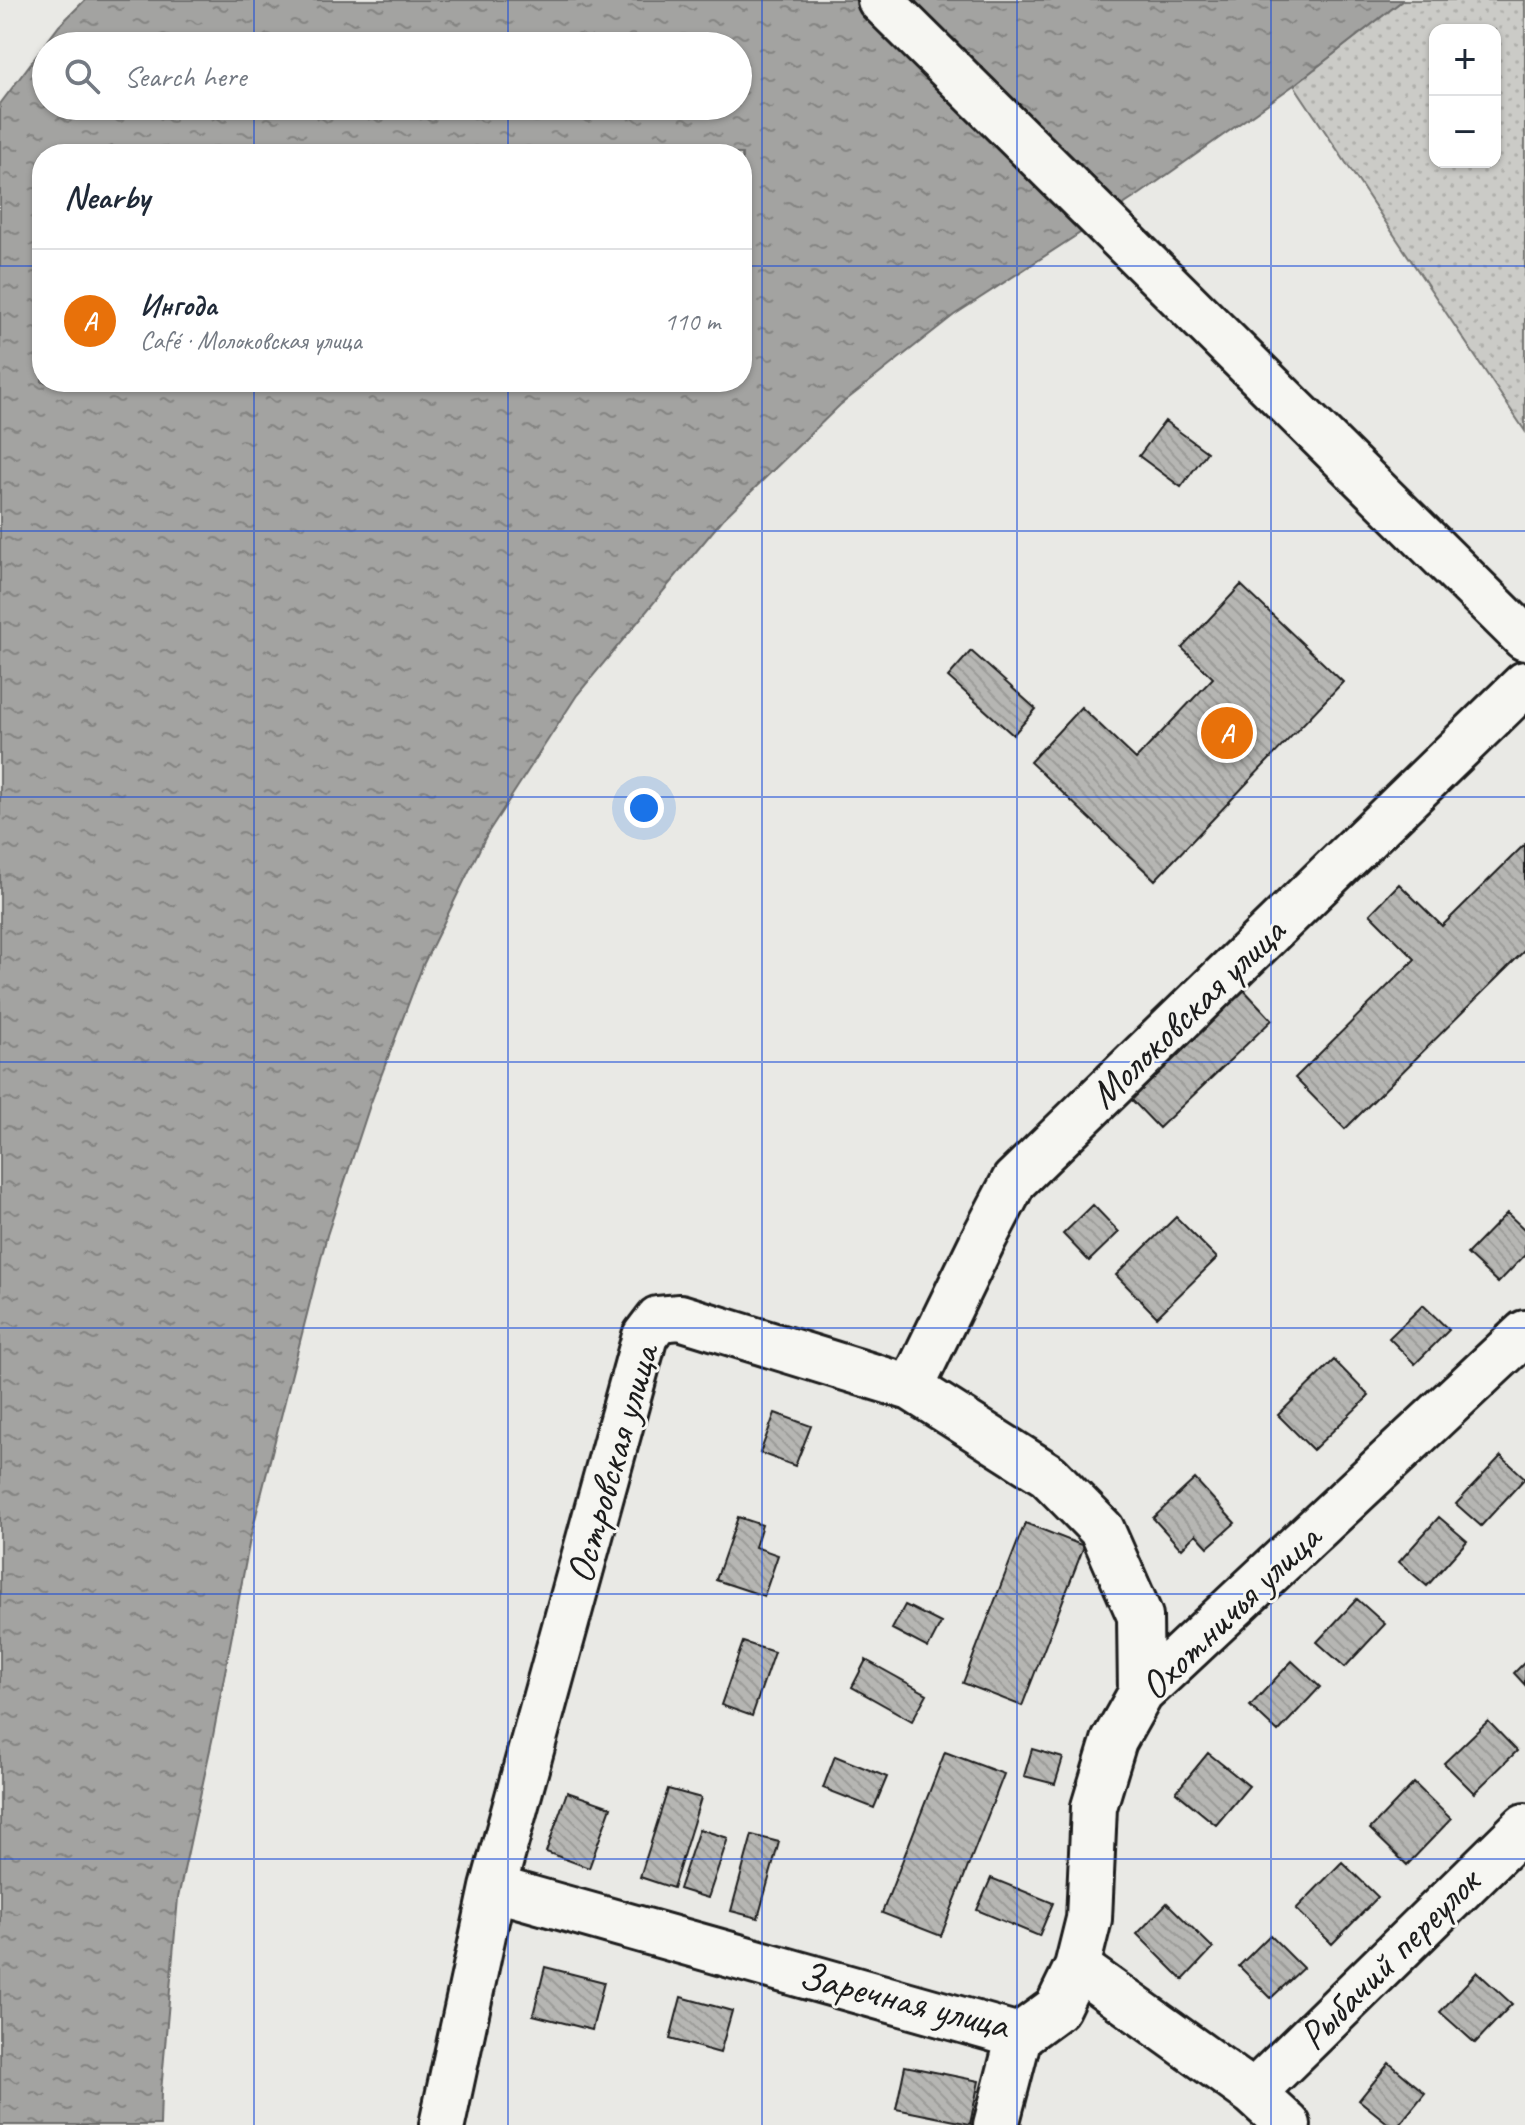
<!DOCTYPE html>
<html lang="en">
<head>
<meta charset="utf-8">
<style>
	:root { --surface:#fff; --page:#f2f2f3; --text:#1f2937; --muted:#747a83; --line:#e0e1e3; --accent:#0f766e }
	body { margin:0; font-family:Caveat,sans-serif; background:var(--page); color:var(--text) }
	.controls { position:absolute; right:24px; top:24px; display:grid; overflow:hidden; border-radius:16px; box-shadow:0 2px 6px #0004 }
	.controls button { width:72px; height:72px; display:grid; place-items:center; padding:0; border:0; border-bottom:2px solid var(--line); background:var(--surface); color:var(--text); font:40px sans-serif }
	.you { position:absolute; left:644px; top:808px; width:28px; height:28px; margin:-20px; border:6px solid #fff; border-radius:50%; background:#1a73e8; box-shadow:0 0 0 12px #1a73e833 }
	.badge { display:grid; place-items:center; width:52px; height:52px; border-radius:50%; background:var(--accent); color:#fff; font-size:26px; font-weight:700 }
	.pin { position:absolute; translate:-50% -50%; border:4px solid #fff; box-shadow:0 2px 8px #0006 }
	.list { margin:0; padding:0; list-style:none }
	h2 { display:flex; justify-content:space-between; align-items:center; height:104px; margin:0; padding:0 32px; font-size:34px }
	h2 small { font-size:26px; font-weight:400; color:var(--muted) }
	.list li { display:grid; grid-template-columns:52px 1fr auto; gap:24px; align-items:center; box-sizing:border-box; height:144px; padding:0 32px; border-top:2px solid var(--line) }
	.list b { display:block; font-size:30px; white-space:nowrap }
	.list p { margin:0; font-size:26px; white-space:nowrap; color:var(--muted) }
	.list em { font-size:26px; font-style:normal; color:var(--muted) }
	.icon { flex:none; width:44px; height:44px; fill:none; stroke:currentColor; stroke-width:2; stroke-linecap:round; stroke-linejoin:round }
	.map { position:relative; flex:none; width:1525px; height:2125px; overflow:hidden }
	.search { position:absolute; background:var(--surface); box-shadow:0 2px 6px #0004; left:32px; top:32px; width:720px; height:88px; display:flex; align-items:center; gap:20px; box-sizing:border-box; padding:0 28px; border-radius:44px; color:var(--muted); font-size:30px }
	.panel { position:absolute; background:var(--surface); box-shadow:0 2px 6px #0004; left:32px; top:144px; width:720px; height:248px; border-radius:32px }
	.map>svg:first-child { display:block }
	.green { fill:url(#green-dots); stroke:#747472; stroke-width:2; fill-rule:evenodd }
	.water { fill:url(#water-ripples); stroke:#6d6d6c; stroke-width:2; fill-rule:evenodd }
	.building { fill:url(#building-back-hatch); stroke:#1c1c1c; stroke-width:2 }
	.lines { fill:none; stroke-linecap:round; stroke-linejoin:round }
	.minor-casing { stroke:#1c1c1c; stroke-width:50 }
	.minor { stroke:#f6f6f2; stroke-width:44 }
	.grid { fill:none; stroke:#1d4ed8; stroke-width:2; stroke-opacity:0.55 }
	.labels { text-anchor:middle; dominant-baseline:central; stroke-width:6; stroke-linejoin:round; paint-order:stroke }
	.street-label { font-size:40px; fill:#1c1c1c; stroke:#f6f6f2 }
</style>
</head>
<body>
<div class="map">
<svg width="1525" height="2125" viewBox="0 0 1525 2125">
	<defs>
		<pattern id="green-dots" width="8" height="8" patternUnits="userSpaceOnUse" patternTransform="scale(2)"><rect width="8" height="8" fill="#cbcbc7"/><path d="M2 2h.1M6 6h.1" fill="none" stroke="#aeaeaa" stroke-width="1.8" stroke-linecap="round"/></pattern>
		<pattern id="water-ripples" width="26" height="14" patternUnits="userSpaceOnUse" patternTransform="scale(2)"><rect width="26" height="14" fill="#a3a3a1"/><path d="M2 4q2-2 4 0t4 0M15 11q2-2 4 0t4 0" fill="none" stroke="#848482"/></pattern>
		<pattern id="building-back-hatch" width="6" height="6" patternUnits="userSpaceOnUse" patternTransform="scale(2)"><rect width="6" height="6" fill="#b6b6b3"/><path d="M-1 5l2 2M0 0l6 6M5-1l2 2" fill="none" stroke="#9c9c99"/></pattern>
	</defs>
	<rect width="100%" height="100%" fill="#e9e9e5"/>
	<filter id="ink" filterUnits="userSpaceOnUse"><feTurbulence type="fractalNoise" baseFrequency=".0125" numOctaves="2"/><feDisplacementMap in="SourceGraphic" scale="16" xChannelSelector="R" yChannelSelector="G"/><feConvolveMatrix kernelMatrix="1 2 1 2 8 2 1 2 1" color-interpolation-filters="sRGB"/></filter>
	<g filter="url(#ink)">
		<path class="green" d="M 1403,0 L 1525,0 L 1525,431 L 1294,85 ZM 1435,30 L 1495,30 L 1495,162 L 1435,162 Z"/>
		<path class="water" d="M 85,0 L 1403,0 L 1294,85 L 1140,194 L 954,315 L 840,405 L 723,519 L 577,695 L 487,834 L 423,965 L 370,1105 L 327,1235 L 250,1539 L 213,1736 L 178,1898 L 161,2092 L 160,2125 L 0,2125 L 0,104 L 59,26 ZM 46,46 L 738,46 L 738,106 L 46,106 ZM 42,154 L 742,154 L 742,382 L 42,382 Z"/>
		<path class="building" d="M 1165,421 L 1207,452 L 1181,487 L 1139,456 Z
			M 1241,585 L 1343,682 L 1155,880 L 1030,762 L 1081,707 L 1136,759 L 1213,678 L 1182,648 Z
			M 971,651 L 1036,709 L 1013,735 L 948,677 Z
			M 1525,844 L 1525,950 L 1345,1129 L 1295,1078 L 1415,959 L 1370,914 L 1399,884 L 1442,926 Z
			M 1244,990 L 1272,1020 L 1159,1128 L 1130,1098 Z
			M 1093,1205 L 1119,1232 L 1089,1261 L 1063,1234 Z
			M 1507,1213 L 1525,1230 L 1525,1255 L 1498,1283 L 1467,1254 Z
			M 1176,1217 L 1217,1258 L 1157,1317 L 1116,1275 Z
			M 1423,1305 L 1449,1330 L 1415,1364 L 1389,1338 Z
			M 1334,1360 L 1369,1396 L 1313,1450 L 1278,1415 Z
			M 775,1413 L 811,1426 L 795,1466 L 760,1453 Z
			M 1501,1456 L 1525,1478 L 1481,1526 L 1456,1504 Z
			M 1195,1479 L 1235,1523 L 1208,1547 L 1196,1534 L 1181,1549 L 1153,1518 Z
			M 738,1517 L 762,1525 L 755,1547 L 778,1555 L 764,1596 L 716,1580 Z
			M 1439,1517 L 1467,1541 L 1427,1586 L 1399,1562 Z
			M 1025,1523 L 1084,1546 L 1022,1706 L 963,1683 Z
			M 1357,1599 L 1385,1624 L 1345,1667 L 1317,1642 Z
			M 905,1605 L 941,1623 L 928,1648 L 892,1629 Z
			M 743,1642 L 774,1652 L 752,1716 L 721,1705 Z
			M 866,1660 L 927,1694 L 912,1721 L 852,1687 Z
			M 1292,1661 L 1320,1687 L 1278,1732 L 1250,1706 Z
			M 1525,1662 L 1525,1685 L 1514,1673 Z
			M 1488,1721 L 1517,1751 L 1474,1793 L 1444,1763 Z
			M 1032,1749 L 1063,1758 L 1055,1784 L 1024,1776 Z
			M 945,1752 L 1004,1774 L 941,1936 L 882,1913 Z
			M 1208,1753 L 1249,1786 L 1216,1825 L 1176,1792 Z
			M 835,1756 L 887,1777 L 874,1808 L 823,1788 Z
			M 1414,1783 L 1451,1819 L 1407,1865 L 1370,1829 Z
			M 668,1789 L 701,1798 L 673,1888 L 640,1877 Z
			M 567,1792 L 611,1807 L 589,1868 L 546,1852 Z
			M 699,1829 L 728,1838 L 708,1898 L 679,1889 Z
			M 752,1835 L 779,1842 L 758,1918 L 731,1911 Z
			M 1342,1862 L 1378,1897 L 1332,1944 L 1296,1909 Z
			M 991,1878 L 1053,1903 L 1039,1936 L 977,1910 Z
			M 1167,1903 L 1213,1948 L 1183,1980 L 1137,1934 Z
			M 1270,1935 L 1303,1968 L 1271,1998 L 1239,1966 Z
			M 545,1967 L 604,1982 L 592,2030 L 533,2015 Z
			M 1477,1972 L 1512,2004 L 1475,2043 L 1440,2012 Z
			M 681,1997 L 732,2011 L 720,2053 L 670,2039 Z
			M 1389,2063 L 1425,2093 L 1399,2125 L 1390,2125 L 1359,2100 Z
			M 905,2066 L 979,2081 L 970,2124 L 896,2109 Z"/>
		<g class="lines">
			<g class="minor-casing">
				<path id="minor" d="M 880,0 L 1525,638
					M 911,1388 L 982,1242 L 1014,1181 L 1525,684
					M 493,1888 L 1019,2036 L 1057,2008 L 1077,1967 L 1253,2093 L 1288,2125
					M 1077,1967 L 1089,1919 L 1094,1807 L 1114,1741 L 1141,1693 L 1525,1333
					M 1253,2093 L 1525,1826
					M 442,2125 L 493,1888 L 645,1336 L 658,1319 L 680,1317 L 911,1388 L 1048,1475 L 1102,1530 L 1140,1616 L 1141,1693
					M 996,2125 L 1019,2036"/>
			</g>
			<use href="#minor" class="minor"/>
		</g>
	</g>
	<path class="grid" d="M 254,0 L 254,46M 508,0 L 508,46M 762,0 L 762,2125M 1017,0 L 1017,2125M 1271,0 L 1271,2125M 254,106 L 254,154M 508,106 L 508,154M 0,266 L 42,266M 742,266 L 1525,266M 254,382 L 254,2125M 508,382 L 508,2125M 0,531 L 1525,531M 0,797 L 1525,797M 0,1062 L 1525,1062M 0,1328 L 1525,1328M 0,1594 L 1525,1594M 0,1859 L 1525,1859"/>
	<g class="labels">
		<g class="street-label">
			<text transform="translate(1187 1013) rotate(-44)">Молоковская улица</text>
			<text transform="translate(612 1464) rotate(-74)">Островская улица</text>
			<text transform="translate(1230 1612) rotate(-44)">Охотничья улица</text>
			<text transform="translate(1389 1959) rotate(-45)">Рыбачий переулок</text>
			<text transform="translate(904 2000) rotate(14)">Заречная улица</text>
		</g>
	</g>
</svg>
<div class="controls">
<button>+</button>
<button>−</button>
</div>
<div class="you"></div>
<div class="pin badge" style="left:1227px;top:733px;background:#e8710a">A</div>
<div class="search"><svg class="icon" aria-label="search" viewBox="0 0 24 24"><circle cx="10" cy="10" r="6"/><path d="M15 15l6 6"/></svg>Search here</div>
<section class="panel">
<h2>Nearby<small></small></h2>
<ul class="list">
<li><span class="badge" style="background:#e8710a">A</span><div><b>Ингода</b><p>Café · Молоковская улица</p></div><em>110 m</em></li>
</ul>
</section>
</div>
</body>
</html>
